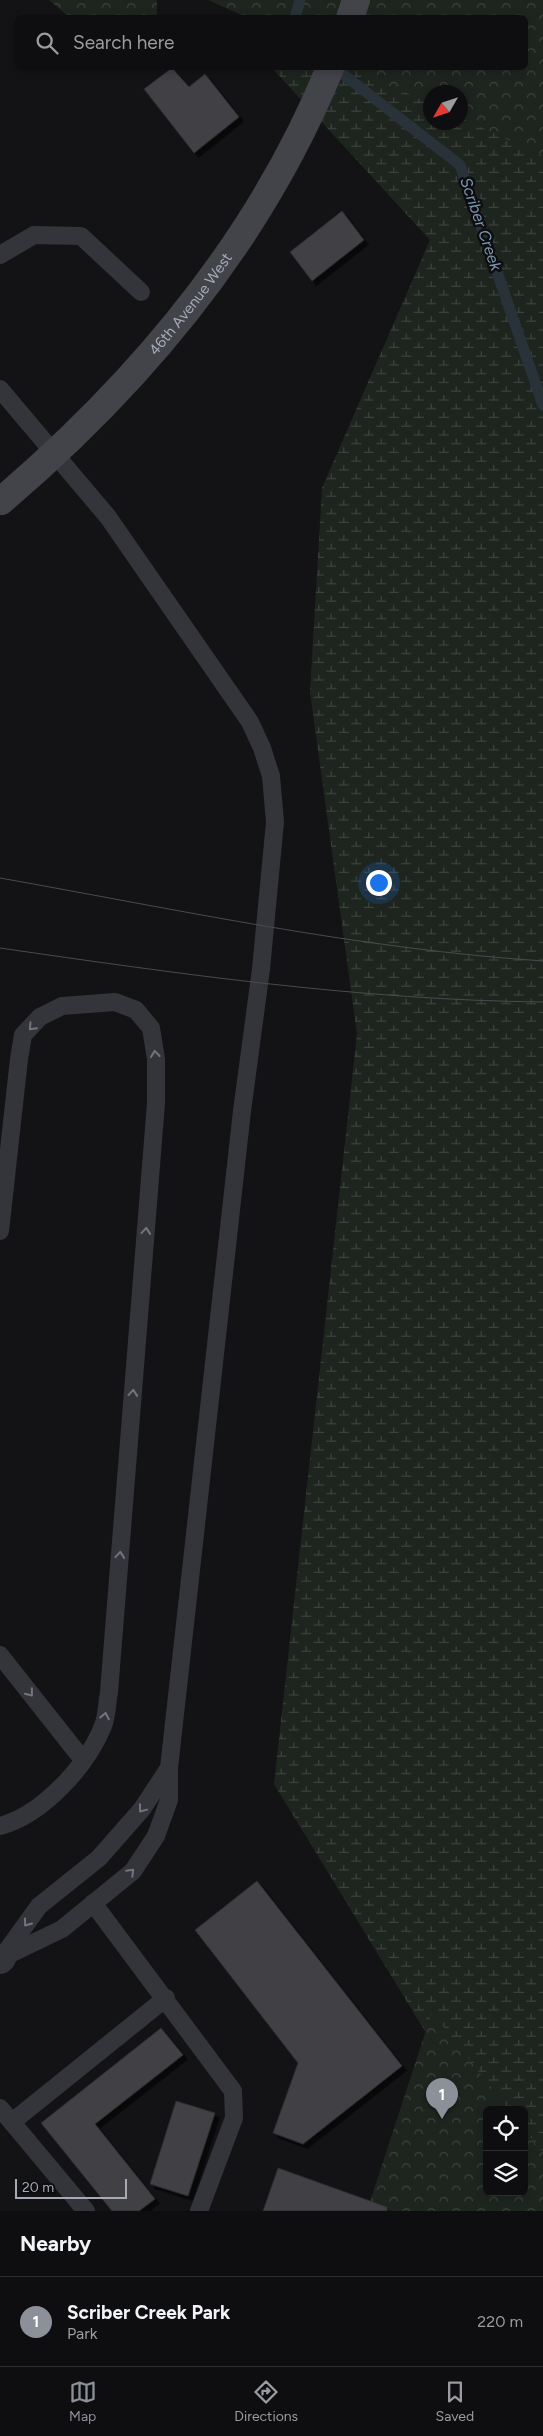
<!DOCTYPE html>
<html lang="en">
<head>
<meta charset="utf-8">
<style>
	:root { --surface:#0e0e10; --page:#171719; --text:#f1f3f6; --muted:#9b9c9f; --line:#2e2e30; --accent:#8c9099 }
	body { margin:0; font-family:Figtree,sans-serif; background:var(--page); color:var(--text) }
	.controls { position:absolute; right:15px; bottom:15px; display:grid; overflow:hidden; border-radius:8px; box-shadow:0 2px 8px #0003 }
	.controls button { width:45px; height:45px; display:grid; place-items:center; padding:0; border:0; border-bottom:1px solid var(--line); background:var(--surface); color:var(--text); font:25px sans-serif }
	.compass { position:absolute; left:423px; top:85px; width:45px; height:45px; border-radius:50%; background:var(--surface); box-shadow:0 2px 8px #0003; rotate:231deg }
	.scale { position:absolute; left:15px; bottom:12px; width:112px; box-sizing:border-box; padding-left:5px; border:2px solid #a5aab6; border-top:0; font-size:14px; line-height:18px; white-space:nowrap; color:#a5aab6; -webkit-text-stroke:4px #0e0e10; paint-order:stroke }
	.you { position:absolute; left:378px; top:882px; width:18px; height:18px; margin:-12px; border:4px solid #fff; border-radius:50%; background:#1a73e8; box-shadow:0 0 0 8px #1a73e833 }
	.badge { display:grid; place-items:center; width:32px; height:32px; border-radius:50%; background:var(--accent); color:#fff; font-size:16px; font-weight:700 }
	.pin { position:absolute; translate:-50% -41px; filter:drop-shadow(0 1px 2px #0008) }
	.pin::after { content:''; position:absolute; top:26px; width:18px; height:15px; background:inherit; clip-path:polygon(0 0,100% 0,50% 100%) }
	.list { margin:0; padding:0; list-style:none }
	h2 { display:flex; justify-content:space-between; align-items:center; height:65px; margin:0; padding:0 20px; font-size:21px }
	h2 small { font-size:16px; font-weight:400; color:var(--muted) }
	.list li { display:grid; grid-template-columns:32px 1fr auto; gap:15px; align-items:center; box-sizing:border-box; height:90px; padding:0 20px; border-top:1px solid var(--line) }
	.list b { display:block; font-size:19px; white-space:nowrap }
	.list p { margin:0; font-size:16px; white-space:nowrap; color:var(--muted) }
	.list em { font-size:16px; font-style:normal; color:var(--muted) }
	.icon { flex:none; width:28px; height:28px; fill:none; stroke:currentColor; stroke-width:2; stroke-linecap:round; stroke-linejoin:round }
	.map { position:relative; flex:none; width:543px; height:2211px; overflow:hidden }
	.search { position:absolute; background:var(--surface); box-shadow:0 2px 8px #0003; left:15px; right:15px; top:15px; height:55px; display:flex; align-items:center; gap:12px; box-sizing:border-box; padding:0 18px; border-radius:8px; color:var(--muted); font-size:19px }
	.sheet { height:155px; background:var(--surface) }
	nav { display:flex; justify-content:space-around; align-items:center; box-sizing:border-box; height:70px; border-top:1px solid var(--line); background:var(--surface); font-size:14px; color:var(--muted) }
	nav a { display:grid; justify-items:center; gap:2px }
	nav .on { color:var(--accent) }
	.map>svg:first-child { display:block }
	.wetland { fill:url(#wetland-marsh); fill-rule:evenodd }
	.park { fill:url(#park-crowns) }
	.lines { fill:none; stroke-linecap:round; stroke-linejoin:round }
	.stream { stroke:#2a3239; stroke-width:11 }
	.building { fill:#3f4045; stroke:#2d2d31; filter:url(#shadow) }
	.lane { stroke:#34353a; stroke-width:18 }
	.street { stroke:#34353a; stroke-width:28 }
	.secondary { stroke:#42444a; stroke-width:28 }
	.tram { stroke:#494b51; stroke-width:1 }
	.secondary-bridge { stroke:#42444a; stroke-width:28 }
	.oneway { stroke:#72757e }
	.labels { text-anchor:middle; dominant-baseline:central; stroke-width:5; stroke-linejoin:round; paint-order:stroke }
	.street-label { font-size:15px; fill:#a5aab6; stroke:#0e0e10 }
	.water-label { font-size:16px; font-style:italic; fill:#7c97b1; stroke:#0e0e10 }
</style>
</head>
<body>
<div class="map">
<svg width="543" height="2211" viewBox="0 0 543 2211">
	<defs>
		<pattern id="wetland-marsh" width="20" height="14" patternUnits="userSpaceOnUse" patternTransform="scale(1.25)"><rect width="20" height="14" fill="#1e251f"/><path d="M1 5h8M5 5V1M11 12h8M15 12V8" fill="none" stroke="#3c423d"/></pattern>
		<pattern id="park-crowns" width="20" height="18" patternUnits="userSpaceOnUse" patternTransform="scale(1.25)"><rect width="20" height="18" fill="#1e251f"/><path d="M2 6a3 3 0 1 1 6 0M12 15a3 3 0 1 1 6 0" fill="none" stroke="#3c423d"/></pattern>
		<filter id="shadow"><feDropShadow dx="4.5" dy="4.5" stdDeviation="0" flood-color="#0009"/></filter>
	</defs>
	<rect width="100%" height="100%" fill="#131315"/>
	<path class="wetland" d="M 272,68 L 520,68 L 543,139 L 543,2211 L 403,2211 L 434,2046 L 274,1784 L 357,1034 L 310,692 L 322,488 L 430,240 ZM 430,92 L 460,92 L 460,122 L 430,122 ZM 487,2110 L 524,2110 L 524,2192 L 487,2192 Z"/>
	<path class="park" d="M 49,0 L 157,0 L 157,17 L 69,17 Z
		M 208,0 L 543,0 L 543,156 L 461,118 L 460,92 L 430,92 L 430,104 L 353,68 L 526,68 L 526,18 L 246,17 Z
		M 432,2012 L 509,2110 L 487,2110 L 487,2192 L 524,2192 L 524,2129 L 543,2153 L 543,2211 L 367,2211 Z"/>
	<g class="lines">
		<path class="stream" d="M 295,18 L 300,0
			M 335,68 L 460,165 L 543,405"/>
	</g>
	<path class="building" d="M 172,68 L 189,87 L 205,74 L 239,117 L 194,153 L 144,89 Z
		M 342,211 L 364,240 L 312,281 L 290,252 Z
		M 257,1881 L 402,2066 L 303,2144 L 273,2133 L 298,2063 L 195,1930 Z
		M 161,2028 L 183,2055 L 95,2124 L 155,2199 L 139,2211 L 112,2211 L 41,2123 Z
		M 176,2101 L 215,2113 L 188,2196 L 150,2184 Z
		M 278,2168 L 387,2207 L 387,2211 L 263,2211 Z"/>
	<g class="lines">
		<path class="lane" d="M 0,255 L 34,235 L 81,236 L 141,292
			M 0,389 L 108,517 L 250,722 L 262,748 L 271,776 L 275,822 L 261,969 L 242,1111 L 169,1768 L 169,1800 L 156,1836 L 133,1871 L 62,1929 L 2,1958
			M 0,1231 L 19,1059 L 23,1035 L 40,1017 L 62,1006 L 115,1002 L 136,1010 L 151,1028 L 156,1059 L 156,1103 L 109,1692 C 107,1703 107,1716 103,1726 C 87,1766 42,1815 0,1826
			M 0,1655 L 83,1760
			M 93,1903 L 233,2091 L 234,2118 L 199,2211
			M 3,1956 L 39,1906 L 99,1858 L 142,1809 L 169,1768
			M 0,2108 L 86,2211
			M 12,2122 L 166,1998"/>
		<path class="street" d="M 0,1960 L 2,1958"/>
		<path class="secondary" d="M 350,18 L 356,0"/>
		<path class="tram" d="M 0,878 C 180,910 360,949 543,961
			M 0,948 C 180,974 360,1000 543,1002"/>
		<path class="secondary-bridge" id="s1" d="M 1,501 C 142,381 260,240 330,68"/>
	</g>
	<defs><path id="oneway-chevron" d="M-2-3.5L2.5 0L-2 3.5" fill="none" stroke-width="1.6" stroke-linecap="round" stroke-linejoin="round" transform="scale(1.25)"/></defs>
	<g class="oneway">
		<use href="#oneway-chevron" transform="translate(32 1027) rotate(133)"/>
		<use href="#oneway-chevron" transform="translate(155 1054) rotate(-97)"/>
		<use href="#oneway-chevron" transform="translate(146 1231) rotate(-85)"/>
		<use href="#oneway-chevron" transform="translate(133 1393) rotate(-85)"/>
		<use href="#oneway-chevron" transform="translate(120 1555) rotate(-85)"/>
		<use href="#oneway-chevron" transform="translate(30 1693) rotate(52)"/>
		<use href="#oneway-chevron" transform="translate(105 1716) rotate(-79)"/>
		<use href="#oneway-chevron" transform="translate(142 1809) rotate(127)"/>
		<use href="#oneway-chevron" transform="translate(131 1872) rotate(-45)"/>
		<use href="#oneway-chevron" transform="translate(27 1923) rotate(126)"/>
	</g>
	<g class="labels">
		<g class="street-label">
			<text stroke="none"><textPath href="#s1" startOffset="274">46th Avenue West</textPath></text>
		</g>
		<g class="water-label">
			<text transform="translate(481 224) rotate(71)">Scriber Creek</text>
		</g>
	</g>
</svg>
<div class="controls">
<button><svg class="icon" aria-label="locate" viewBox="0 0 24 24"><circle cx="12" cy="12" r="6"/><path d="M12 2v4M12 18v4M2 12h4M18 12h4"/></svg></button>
<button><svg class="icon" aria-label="layers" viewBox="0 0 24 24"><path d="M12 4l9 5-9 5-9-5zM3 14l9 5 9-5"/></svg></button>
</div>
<svg class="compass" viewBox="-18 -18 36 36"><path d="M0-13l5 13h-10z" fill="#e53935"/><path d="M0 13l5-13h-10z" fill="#9b9c9f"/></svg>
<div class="scale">20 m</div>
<div class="you"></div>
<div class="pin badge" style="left:442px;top:2119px">1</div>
<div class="search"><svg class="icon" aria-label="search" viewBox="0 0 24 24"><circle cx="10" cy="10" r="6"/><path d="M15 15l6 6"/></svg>Search here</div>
</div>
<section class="sheet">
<h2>Nearby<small></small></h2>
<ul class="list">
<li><span class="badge">1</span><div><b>Scriber Creek Park</b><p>Park</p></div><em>220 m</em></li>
</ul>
</section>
<nav>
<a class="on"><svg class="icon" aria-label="map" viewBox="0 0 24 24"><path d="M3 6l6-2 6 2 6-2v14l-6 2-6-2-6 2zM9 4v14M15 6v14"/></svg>Map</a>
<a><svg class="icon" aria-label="directions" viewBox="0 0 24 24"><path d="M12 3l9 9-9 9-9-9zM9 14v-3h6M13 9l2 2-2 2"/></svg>Directions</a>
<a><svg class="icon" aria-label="saved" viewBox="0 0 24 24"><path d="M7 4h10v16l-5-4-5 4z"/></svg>Saved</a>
</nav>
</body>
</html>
